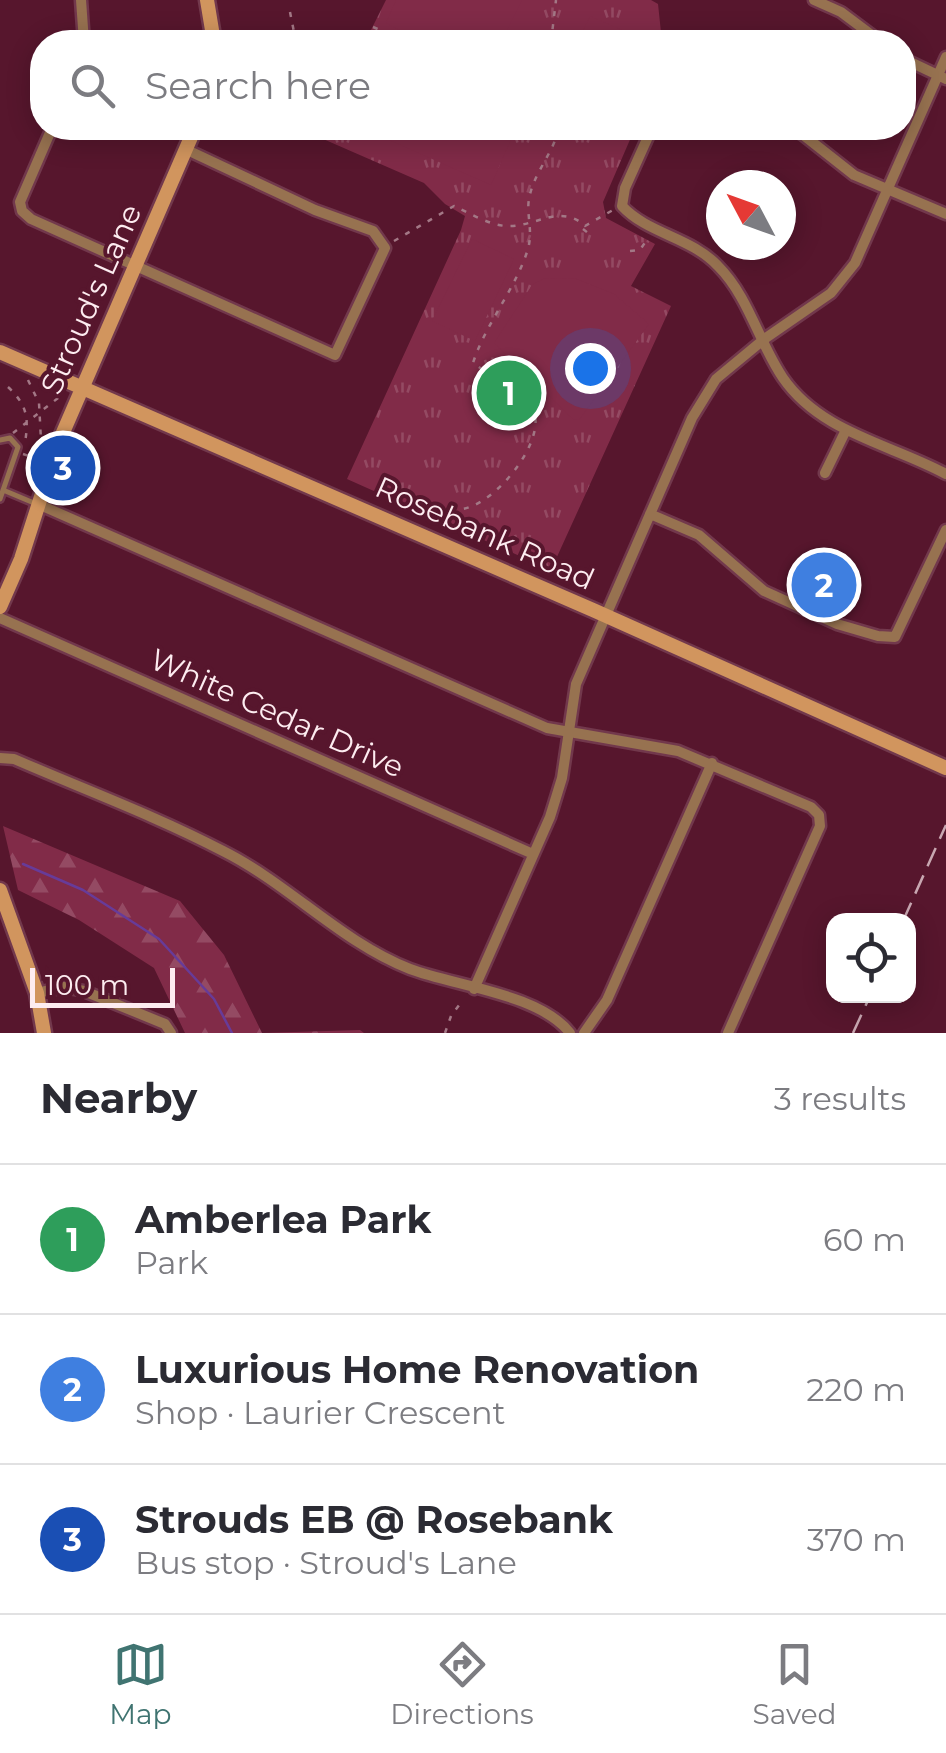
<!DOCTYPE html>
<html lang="en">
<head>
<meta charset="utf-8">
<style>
	:root { --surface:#fff; --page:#f7f7f7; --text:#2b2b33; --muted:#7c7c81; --line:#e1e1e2; --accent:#407471 }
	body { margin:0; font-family:Montserrat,sans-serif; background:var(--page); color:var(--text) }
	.controls { position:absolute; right:30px; bottom:30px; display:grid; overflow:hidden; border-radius:20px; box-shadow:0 5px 25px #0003 }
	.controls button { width:90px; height:90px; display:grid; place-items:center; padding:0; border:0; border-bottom:2px solid var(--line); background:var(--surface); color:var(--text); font:50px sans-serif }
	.compass { position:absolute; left:706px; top:170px; width:90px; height:90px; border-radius:50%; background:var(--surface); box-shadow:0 5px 25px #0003; rotate:311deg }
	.scale { position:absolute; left:30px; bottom:25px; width:145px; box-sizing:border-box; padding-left:10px; border:5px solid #fdecf0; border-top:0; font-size:28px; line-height:35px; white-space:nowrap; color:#fdecf0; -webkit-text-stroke:8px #57162d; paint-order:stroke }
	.you { position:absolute; left:590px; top:368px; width:35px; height:35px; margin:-25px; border:8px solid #fff; border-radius:50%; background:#1a73e8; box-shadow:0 0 0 15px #1a73e833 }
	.badge { display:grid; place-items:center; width:65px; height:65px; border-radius:50%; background:var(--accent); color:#fff; font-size:32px; font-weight:700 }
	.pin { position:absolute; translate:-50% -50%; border:5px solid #fff; box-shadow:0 2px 10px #0006 }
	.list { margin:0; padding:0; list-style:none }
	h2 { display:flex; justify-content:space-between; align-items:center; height:130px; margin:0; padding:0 40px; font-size:42px }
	h2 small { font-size:32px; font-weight:400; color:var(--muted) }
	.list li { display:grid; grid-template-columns:65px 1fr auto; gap:30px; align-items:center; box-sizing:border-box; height:150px; padding:0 40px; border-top:2px solid var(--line) }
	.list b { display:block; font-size:38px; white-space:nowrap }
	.list p { margin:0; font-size:32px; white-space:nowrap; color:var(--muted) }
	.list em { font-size:32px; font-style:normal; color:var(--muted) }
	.icon { flex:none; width:55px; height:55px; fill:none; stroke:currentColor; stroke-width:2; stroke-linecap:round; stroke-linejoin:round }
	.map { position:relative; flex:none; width:946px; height:1033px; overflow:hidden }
	.search { position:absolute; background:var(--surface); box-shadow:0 5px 25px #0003; left:30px; right:30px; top:30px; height:110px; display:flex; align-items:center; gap:25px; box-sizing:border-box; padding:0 35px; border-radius:40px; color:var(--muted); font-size:38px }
	.sheet { height:580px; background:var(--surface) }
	nav { display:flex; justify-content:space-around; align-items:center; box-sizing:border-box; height:140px; border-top:2px solid var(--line); background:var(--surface); font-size:28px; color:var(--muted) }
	nav a { display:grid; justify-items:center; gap:5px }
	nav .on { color:var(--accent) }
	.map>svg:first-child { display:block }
	.grass { fill:url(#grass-tufts) }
	.forest { fill:url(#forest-firs) }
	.pitch { fill:#812b48 }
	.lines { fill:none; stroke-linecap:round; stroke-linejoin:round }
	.stream { stroke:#673b99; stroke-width:2.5 }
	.lane-casing { stroke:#72384c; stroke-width:10 }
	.street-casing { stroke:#72384c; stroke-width:15 }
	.secondary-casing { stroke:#72384c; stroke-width:19 }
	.path { stroke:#a37886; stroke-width:2.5; stroke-dasharray:5 8; stroke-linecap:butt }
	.lane { stroke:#977250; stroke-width:5 }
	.street { stroke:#977250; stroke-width:10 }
	.secondary { stroke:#d1955e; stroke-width:14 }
	.rail { stroke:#c8a7b1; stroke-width:2.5; stroke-dasharray:20 10; stroke-linecap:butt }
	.labels { text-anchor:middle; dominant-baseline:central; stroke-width:8; stroke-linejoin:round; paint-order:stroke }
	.street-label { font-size:30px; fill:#fdecf0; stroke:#57162d }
</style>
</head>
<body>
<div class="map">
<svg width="946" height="1033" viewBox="0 0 946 1033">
	<defs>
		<pattern id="grass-tufts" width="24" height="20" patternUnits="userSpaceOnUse" patternTransform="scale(2.5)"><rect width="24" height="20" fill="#812b48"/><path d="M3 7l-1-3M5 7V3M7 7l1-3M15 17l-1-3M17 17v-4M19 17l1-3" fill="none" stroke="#944a63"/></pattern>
		<pattern id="forest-firs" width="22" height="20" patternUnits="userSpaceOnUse" patternTransform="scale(2.5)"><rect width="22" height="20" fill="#812b48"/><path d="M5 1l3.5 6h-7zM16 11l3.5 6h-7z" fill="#944a63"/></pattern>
	</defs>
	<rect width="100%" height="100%" fill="#57162d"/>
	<path class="grass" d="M 386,0 L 651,0 L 658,4 L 662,42 L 365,42 Z
		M 298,128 L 635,128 L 603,202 L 606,218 L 655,244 L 631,286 L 671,306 L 551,570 L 347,479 L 461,230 L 465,216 L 445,204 L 424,183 Z"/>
	<path class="forest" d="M 3,826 L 180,901 L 224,955 L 262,1033 L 360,1030 L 364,1033 L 185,1033 L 154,968 L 79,920 L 18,890 Z"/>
	<path class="pitch" d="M 396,0 L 522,0 L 501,42 L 422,42 L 386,23 Z
		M 590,16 L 622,30 L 616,42 L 583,31 Z
		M 362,128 L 516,128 L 491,185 Z
		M 472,239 L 514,259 L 475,341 L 432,321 Z
		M 574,278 L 614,294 L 649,324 L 579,420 L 573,419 L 494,343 L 532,285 L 543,279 Z"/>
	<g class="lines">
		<path class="stream" d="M 23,864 L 83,890 L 159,939 L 214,999 L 232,1033"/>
		<g class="lane-casing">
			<path id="lane" d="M 0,440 L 10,438 L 18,447 L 0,499
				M 3,490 L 34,503"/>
		</g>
		<g class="street-casing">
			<path id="street" d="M 81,0 L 84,42
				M 814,0 L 841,12 L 881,42
				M 904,59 L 946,79
				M 52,128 L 20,202 L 22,211 L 31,219 L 335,355 L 385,248 L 373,231 L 315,210 L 185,149
				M 652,128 L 625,188 L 622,206 C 648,234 691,237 718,266 C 749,297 759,343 783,378 C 821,433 891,444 946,474
				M 786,128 L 802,134 L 854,175 L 946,214
				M 825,473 L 846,430
				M 40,505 L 547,728 L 678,751 L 811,807 L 819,815 L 820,826 L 728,1033
				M 650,514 L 699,535 L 764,591 L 837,624 L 878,636 L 895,637 L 946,530
				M 0,618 L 533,854
				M 0,758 L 14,759 C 83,789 156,816 223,851 C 289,884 341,942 410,969 C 455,986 540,994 570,1033
				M 474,989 L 550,817 L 562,778 L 576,684 L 692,418 L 716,379 L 763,340 L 831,293 L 855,263 L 946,57
				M 37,993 L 64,987 L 84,991 L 165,1024 L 171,1033
				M 584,1033 L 607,1000 L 712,763"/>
		</g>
		<g class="secondary-casing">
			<path id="secondary" d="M 207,0 L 214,42
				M 0,352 L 593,610 L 946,768
				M 0,607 L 21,559 L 58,444 L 195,128
				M 0,890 L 37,993 L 44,1033"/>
		</g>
		<path class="path" d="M 290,12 L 296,42
			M 373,27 L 407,42
			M 551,42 L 556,0
			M 583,229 L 593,237
			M 394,241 L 454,206 C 470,213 490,226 508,226 C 535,227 561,203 585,226 L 613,210
			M 630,251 L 640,250 L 648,238
			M 28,380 L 39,403 L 41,440
			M 8,387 C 27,405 29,417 25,443
			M 13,433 L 62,395
			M 23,454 L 35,458
			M 451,509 C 486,517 546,445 534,412 C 530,399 487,373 473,363 C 485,325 514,291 527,252 C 534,232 526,215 529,199 C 533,174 554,152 559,128
			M 445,1033 L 451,1016 L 463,1000"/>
		<use href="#lane" class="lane"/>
		<use href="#street" class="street"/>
		<use href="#secondary" class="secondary"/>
		<path class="rail" d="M 903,921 L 946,825
			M 853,1033 L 870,996"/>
	</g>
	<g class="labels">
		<g class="street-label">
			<text transform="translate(91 299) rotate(-66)">Stroud's Lane</text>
			<text transform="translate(485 533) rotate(24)">Rosebank Road</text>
			<text transform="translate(277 713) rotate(24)">White Cedar Drive</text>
		</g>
	</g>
</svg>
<div class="controls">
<button><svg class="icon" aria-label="locate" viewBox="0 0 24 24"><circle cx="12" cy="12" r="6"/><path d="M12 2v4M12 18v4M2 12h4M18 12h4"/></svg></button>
</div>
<svg class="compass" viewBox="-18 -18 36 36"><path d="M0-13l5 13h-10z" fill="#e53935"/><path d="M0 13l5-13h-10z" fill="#7c7c81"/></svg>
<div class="scale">100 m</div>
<div class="you"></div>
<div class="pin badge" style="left:509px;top:393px;background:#2e9e5b">1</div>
<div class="pin badge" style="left:824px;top:585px;background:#3f7fe0">2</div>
<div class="pin badge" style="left:63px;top:468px;background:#1a4fb4">3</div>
<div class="search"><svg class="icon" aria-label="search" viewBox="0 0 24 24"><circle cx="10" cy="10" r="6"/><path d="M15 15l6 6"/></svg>Search here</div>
</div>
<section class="sheet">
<h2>Nearby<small>3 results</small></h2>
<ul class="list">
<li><span class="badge" style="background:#2e9e5b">1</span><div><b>Amberlea Park</b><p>Park</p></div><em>60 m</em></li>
<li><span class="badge" style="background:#3f7fe0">2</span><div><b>Luxurious Home Renovation</b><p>Shop · Laurier Crescent</p></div><em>220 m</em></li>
<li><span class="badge" style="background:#1a4fb4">3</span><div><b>Strouds EB @ Rosebank</b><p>Bus stop · Stroud's Lane</p></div><em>370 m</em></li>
</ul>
</section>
<nav>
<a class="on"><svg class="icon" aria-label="map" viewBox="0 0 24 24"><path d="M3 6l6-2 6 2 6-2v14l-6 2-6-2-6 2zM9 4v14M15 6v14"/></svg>Map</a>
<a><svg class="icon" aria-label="directions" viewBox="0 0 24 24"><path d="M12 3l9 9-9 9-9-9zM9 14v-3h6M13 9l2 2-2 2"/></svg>Directions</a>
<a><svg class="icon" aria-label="saved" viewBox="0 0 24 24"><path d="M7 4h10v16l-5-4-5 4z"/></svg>Saved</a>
</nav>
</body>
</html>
